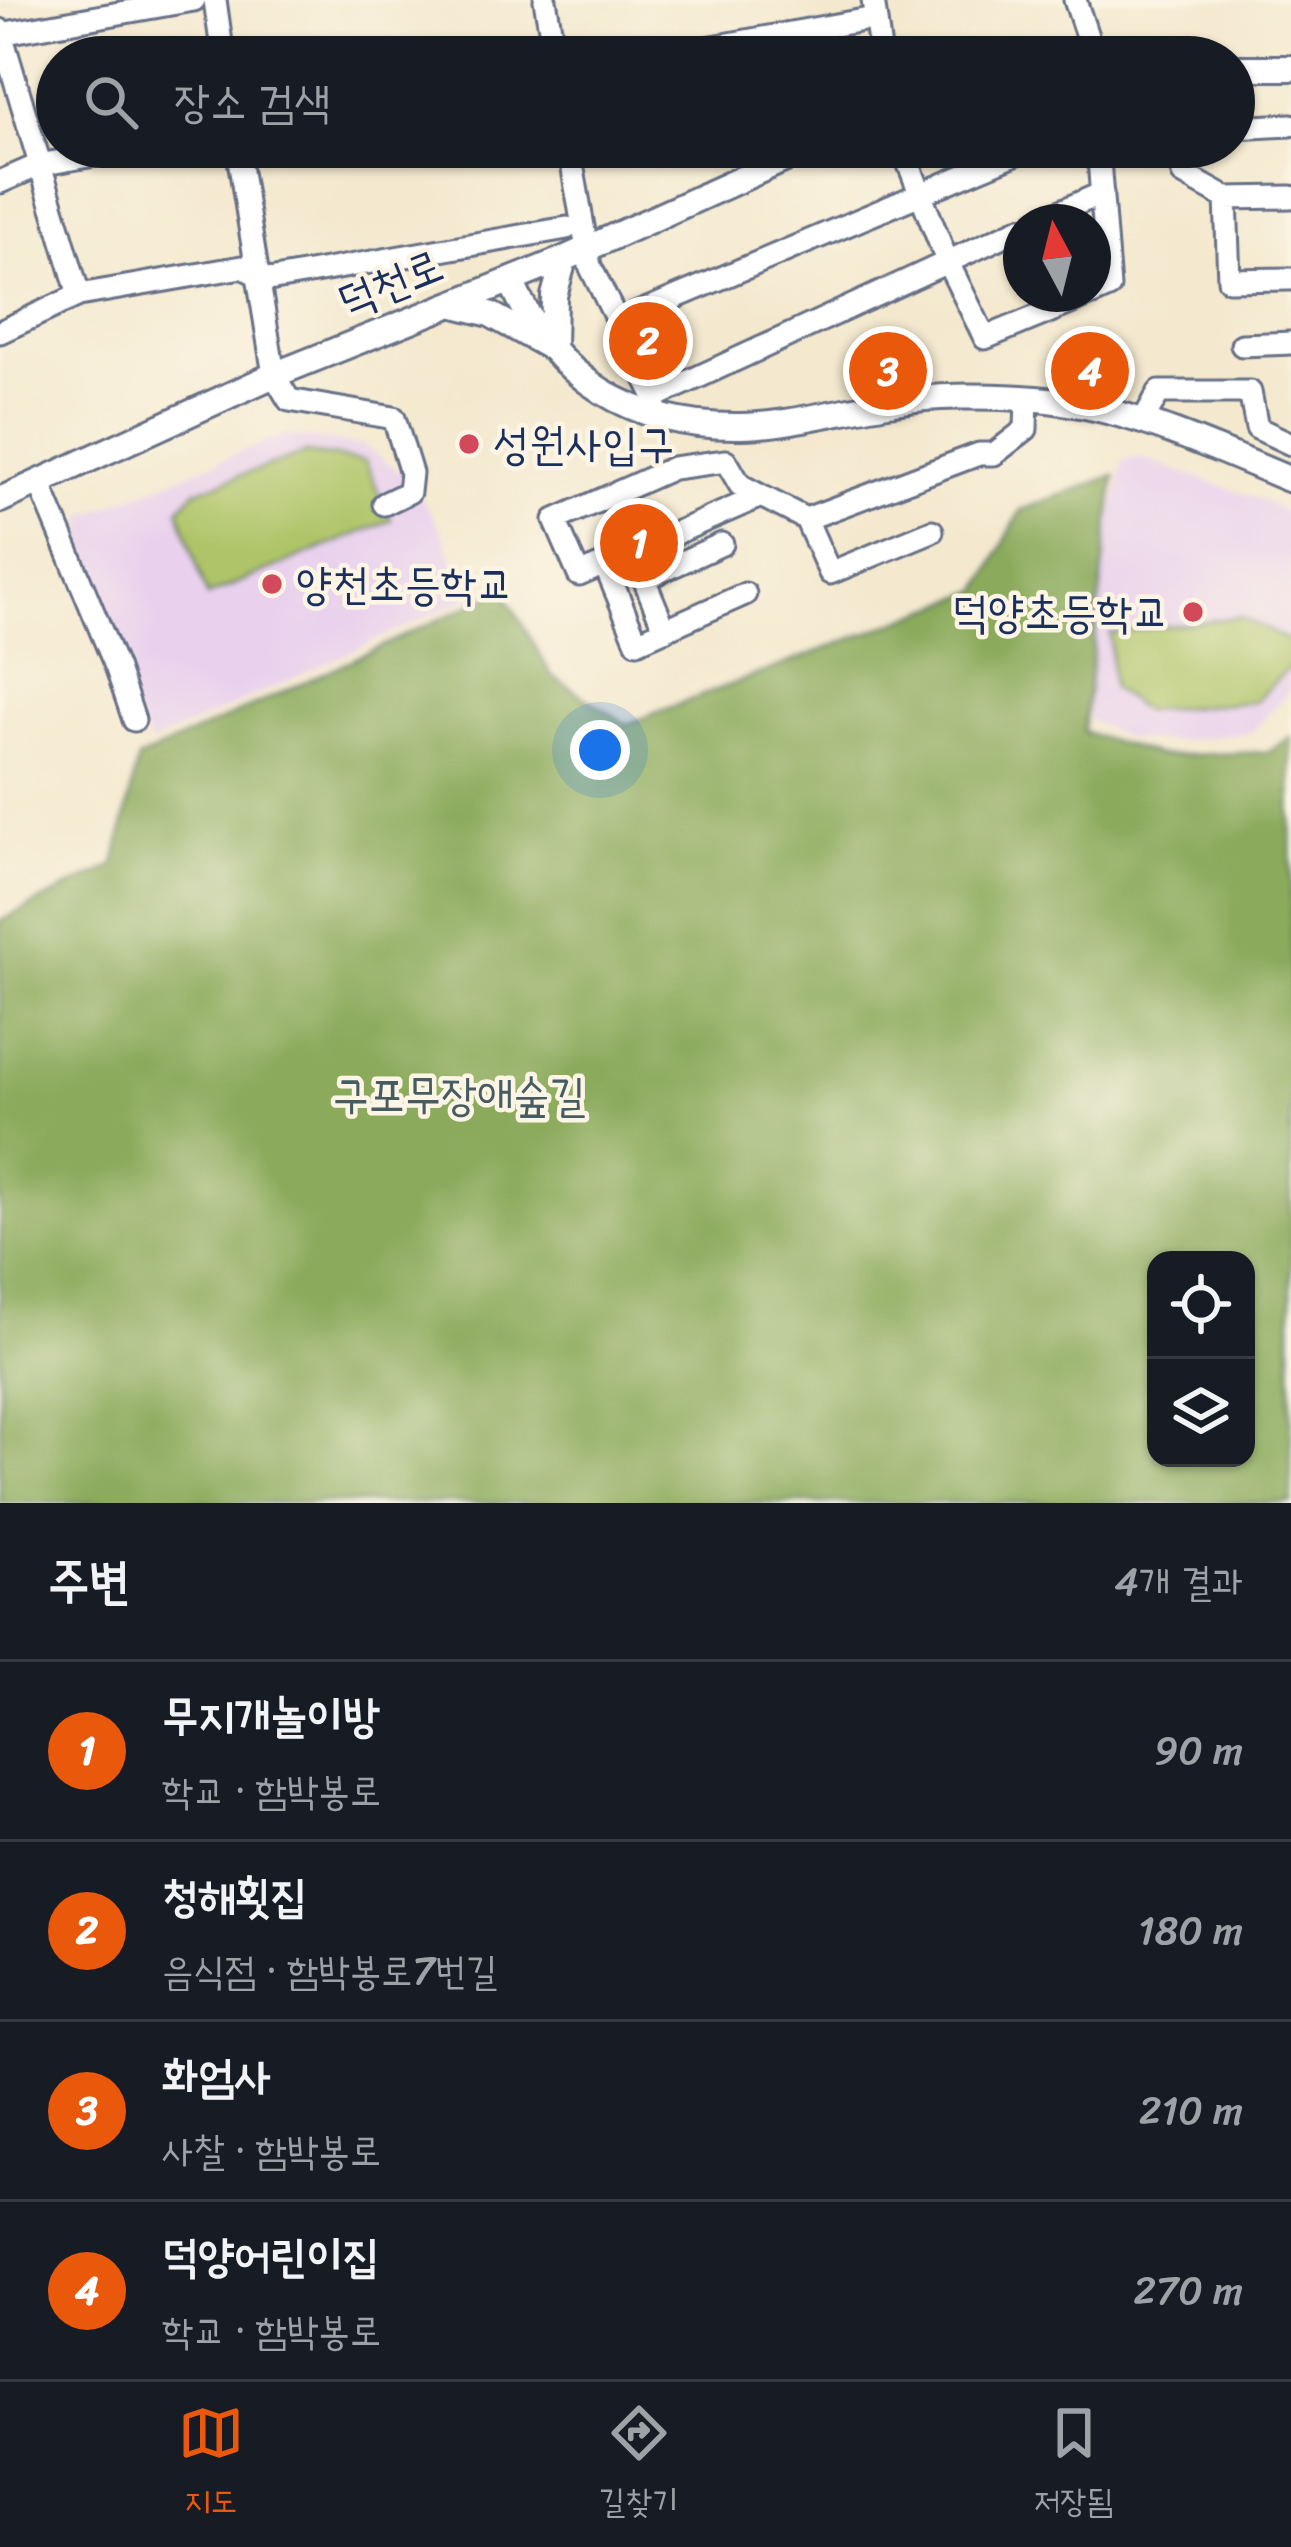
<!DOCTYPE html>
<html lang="ko">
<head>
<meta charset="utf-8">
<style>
	:root { --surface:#171b24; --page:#20242c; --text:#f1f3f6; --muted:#9ea1a6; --line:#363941; --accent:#ea580c }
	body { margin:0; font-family:Sriracha,"Poor Story",sans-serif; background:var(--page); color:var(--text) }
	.controls { position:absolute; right:36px; bottom:36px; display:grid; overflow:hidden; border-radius:24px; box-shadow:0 3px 9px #0004 }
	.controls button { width:108px; height:108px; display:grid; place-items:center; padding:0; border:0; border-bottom:3px solid var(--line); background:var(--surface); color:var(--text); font:60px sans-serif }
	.compass { position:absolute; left:1003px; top:204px; width:108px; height:108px; border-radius:50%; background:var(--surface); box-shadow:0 3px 9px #0004; rotate:353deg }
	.you { position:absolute; left:600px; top:750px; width:42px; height:42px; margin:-30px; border:9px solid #fff; border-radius:50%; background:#1a73e8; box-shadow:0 0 0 18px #1a73e833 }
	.badge { display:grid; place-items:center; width:78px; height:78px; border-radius:50%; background:var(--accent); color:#fff; font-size:39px; font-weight:700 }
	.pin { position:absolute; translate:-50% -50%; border:6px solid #fff; box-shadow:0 3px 12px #0006 }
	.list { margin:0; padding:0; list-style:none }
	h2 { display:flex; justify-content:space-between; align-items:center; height:156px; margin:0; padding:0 48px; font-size:51px }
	h2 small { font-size:39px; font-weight:400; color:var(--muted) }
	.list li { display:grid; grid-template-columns:78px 1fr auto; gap:36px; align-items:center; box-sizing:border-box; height:180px; padding:0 48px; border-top:3px solid var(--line) }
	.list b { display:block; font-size:45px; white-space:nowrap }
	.list p { margin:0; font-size:39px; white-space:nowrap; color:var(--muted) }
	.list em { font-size:39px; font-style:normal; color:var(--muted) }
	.icon { flex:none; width:66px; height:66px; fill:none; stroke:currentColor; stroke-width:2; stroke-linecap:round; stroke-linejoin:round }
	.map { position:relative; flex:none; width:1291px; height:1503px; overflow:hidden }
	.search { position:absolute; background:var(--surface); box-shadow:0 3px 9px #0004; left:36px; right:36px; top:36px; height:132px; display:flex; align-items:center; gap:30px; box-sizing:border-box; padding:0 42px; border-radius:66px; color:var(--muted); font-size:45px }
	.sheet { height:876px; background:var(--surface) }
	nav { display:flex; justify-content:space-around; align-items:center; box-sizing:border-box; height:168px; border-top:3px solid var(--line); background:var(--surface); font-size:33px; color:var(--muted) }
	nav a { display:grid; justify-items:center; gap:6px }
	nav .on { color:var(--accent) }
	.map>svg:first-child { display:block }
	.built { fill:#e9d1ed }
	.green { fill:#afc468; stroke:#657a63; stroke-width:3 }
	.forest { fill:#8baa5c; stroke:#536c5d; stroke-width:3; fill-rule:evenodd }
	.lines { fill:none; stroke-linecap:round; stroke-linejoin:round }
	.minor-casing { stroke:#677086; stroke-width:27 }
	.major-casing { stroke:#677086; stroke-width:30 }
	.minor { stroke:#fff; stroke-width:21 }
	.major { stroke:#fff; stroke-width:24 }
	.poi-dot { fill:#d1495b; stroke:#fcf5e5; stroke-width:4.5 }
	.labels { text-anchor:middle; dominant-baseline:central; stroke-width:9; stroke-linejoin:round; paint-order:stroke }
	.street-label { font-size:45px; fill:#1b2f5e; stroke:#fcf5e5 }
	.poi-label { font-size:45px; fill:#1b2f5e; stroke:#fcf5e5; text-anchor:start }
	.park-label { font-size:45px; fill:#475c61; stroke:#fcf5e5 }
</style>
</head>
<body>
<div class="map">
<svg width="1291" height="1503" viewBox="0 0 1291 1503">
	<rect width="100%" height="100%" fill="#fcf5e5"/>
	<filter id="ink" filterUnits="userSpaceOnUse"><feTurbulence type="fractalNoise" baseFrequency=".00833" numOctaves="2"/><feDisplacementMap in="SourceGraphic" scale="24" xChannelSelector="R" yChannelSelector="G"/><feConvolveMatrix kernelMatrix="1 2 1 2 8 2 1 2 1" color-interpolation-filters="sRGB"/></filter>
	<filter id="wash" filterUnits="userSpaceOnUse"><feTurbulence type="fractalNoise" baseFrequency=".004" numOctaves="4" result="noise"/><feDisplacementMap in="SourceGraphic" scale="48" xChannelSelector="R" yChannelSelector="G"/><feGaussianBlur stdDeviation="2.7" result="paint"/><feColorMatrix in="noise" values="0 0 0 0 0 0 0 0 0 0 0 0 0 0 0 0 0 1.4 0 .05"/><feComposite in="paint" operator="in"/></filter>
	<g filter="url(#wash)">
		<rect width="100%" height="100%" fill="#f4e9cf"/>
		<path class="built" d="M 283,435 L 364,446 L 411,480 L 444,535 L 468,598 L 150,744 L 75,569 L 84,516 Z
			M 1138,457 L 1264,501 L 1291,516 L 1291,689 L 1251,733 L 1177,741 L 1127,739 L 1088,719 L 1089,664 L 1103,561 L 1123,462 Z"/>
		<path class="green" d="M 306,453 L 365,461 L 391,520 L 207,596 L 179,509 L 195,491 Z
			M 1240,617 L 1291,642 L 1291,666 L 1254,702 L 1143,711 L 1112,688 L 1110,633 Z"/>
		<path class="forest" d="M 1115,475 L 1083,732 L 1160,756 L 1268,752 L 1291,737 L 1291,1503 L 0,1503 L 0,921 L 115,865 L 138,759 L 503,590 L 552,676 L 627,724 L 980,590 L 1021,510 ZM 1156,1260 L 1246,1260 L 1246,1458 L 1156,1458 Z"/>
	</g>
	<g filter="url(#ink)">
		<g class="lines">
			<g class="minor-casing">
				<path id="minor" d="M 215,0 L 223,57
					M 545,0 L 555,57
					M 873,0 L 881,57
					M 1075,0 L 1094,57
					M 0,30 L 79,295
					M 0,34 L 194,0
					M 656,57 L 875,18
					M 1234,128 L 1291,125
					M 237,147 L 274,375 L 289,400 L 394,418 L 411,473 L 409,492 L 384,504
					M 569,147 L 590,266 L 655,397 L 655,405
					M 902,147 L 947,261 L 985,338 L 1092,294
					M 1182,147 L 1183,174 L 1226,198 L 1291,197
					M 0,182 L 39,165 L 138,147
					M 1226,198 L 1229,280 L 1291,279
					M 1036,222 L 1102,193
					M 1093,294 L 1109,287 L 1098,147
					M 617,322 L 1032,147
					M 0,332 L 79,295 L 242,267 L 269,280 L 567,228
					M 1242,345 L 1291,343
					M 655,397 L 1021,228
					M 1143,421 L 1159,392 L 1250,392 L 1257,428 L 1291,444
					M 39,482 L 117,669 L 134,720
					M 761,496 L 740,485 L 726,461 L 673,468 L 555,520 L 579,575 L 761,496 L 806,519 L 979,454 L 994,454 L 1026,429 L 1027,398
					M 806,519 L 830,573 L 932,531
					M 604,563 L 637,642 L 745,594
					M 665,630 L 644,579 L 722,544"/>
			</g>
			<g class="major-casing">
				<path id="major" d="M 1234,68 L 1291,68
					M 511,281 C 553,379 634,428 741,426 C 792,425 844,409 895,402 C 936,395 980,396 1022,398 C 1118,402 1204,444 1291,480
					M 451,304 L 490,314 L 553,349 L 554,296 L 564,259
					M 0,500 L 274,375 L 564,259 L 812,147"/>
			</g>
			<use href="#minor" class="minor"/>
			<use href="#major" class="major"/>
		</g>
	</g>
	<g class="poi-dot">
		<circle cx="469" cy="444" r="12"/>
		<circle cx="272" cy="584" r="12"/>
		<circle cx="1193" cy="612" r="12"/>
	</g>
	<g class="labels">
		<g class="street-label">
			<text transform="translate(390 283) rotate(-22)">덕천로</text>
		</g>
		<g class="poi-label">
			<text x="493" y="444">성원사입구</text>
			<text x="296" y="584">양천초등학교</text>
			<text x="1169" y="612" text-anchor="end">덕양초등학교</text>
		</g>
		<g class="park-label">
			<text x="459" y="1095">구포무장애숲길</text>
		</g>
	</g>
</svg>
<div class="controls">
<button><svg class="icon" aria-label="locate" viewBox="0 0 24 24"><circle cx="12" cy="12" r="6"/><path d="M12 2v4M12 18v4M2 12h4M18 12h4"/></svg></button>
<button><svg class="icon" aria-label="layers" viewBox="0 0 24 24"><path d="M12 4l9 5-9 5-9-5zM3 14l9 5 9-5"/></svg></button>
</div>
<svg class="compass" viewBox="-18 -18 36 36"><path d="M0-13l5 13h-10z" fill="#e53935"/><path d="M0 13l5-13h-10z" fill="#9ea1a6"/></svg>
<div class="you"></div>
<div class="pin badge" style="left:639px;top:543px">1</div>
<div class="pin badge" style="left:648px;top:341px">2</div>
<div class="pin badge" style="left:888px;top:371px">3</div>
<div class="pin badge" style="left:1090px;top:371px">4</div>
<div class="search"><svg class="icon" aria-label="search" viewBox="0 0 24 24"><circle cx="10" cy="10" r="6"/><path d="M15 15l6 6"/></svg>장소 검색</div>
</div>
<section class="sheet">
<h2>주변<small>4개 결과</small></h2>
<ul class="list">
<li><span class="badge">1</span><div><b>무지개놀이방</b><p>학교 · 함박봉로</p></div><em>90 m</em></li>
<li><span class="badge">2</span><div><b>청해횟집</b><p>음식점 · 함박봉로7번길</p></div><em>180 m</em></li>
<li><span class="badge">3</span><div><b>화엄사</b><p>사찰 · 함박봉로</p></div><em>210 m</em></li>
<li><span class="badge">4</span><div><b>덕양어린이집</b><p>학교 · 함박봉로</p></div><em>270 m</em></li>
</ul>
</section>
<nav>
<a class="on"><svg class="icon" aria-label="map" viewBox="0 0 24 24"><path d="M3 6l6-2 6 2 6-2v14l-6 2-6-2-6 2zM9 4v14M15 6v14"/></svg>지도</a>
<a><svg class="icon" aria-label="directions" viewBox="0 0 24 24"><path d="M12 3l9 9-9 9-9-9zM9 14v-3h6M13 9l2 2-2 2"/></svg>길찾기</a>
<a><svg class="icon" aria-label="saved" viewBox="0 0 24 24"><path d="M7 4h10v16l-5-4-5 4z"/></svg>저장됨</a>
</nav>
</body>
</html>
